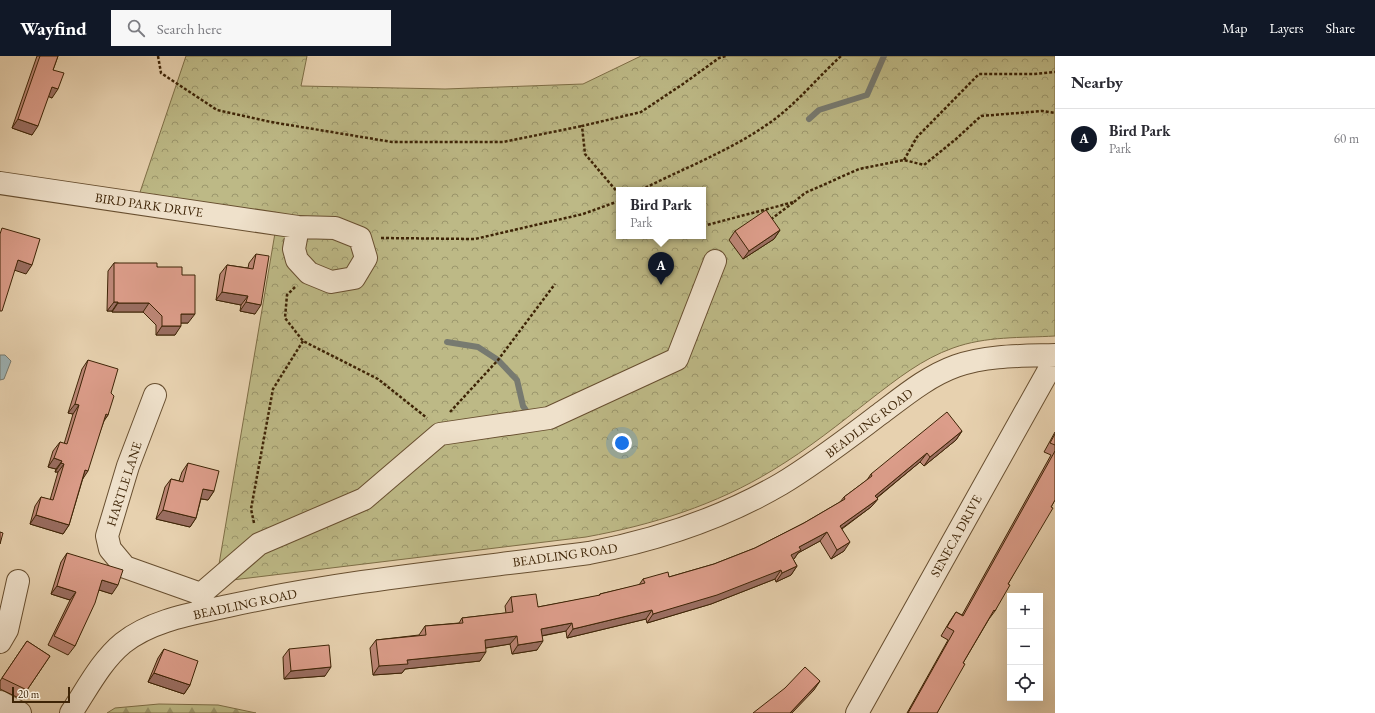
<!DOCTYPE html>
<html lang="en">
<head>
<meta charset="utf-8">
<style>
	:root { --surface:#fff; --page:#f7f7f7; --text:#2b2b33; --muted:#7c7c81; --line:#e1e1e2; --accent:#111827 }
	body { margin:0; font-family:"EB Garamond",serif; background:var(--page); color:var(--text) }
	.controls { position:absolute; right:12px; bottom:12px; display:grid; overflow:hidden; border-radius:0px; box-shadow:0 4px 16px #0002 }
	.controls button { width:36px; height:36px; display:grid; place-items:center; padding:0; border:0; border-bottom:1px solid var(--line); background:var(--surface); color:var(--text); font:20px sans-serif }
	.scale { position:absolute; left:12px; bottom:10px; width:58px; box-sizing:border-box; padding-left:4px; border:2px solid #3e2406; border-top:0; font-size:11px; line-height:14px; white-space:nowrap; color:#3e2406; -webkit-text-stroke:3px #efe1cb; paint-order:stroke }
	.you { position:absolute; left:622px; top:387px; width:14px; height:14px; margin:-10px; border:3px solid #fff; border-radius:50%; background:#1a73e8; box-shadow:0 0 0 6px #1a73e833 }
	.badge { display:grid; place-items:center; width:26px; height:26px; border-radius:50%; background:var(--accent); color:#fff; font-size:13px; font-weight:700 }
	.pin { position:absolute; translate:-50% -33px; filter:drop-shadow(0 1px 2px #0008) }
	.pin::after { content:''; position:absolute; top:21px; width:14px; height:12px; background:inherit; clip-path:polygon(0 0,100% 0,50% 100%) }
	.popup { position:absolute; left:616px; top:131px; width:90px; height:52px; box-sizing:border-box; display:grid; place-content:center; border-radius:0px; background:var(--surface); filter:drop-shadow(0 1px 3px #0005); font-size:13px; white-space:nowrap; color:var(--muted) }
	.popup b { font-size:15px; color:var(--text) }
	.popup::after { content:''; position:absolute; left:50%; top:100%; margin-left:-8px; border:8px solid transparent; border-top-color:var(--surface) }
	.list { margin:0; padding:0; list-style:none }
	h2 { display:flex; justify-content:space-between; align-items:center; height:52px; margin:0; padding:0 16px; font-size:17px }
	h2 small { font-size:13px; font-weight:400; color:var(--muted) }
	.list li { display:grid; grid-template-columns:26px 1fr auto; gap:12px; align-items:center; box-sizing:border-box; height:60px; padding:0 16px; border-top:1px solid var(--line) }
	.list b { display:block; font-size:15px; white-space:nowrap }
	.list p { margin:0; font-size:13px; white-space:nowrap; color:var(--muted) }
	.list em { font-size:13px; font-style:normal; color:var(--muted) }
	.icon { flex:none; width:22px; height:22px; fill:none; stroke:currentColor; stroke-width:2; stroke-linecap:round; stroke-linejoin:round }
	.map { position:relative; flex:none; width:1055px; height:657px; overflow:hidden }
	header { display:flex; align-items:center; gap:24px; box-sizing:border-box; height:56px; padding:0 20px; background:var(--accent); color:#fff }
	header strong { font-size:19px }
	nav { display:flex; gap:22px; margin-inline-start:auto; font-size:14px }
	.search { width:280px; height:36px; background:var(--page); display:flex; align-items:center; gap:10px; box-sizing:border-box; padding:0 14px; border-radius:0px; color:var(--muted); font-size:15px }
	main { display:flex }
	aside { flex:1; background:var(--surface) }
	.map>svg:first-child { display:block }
	.forest { fill:url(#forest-firs); stroke:#7e6e46 }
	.park { fill:url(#park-crowns); stroke:#7e6e46; fill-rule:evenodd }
	.water { fill:#9db4b7; stroke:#777a70 }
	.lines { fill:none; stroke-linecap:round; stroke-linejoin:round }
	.stream { stroke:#777a70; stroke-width:6 }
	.minor-casing { stroke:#684f30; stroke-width:24 }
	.path { stroke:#3e2406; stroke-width:2.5; stroke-dasharray:3 2; stroke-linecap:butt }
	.minor { stroke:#efe1cb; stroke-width:22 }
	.wall { fill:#bd8777; stroke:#3e2406 }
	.shaded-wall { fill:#9a6e61; stroke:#3e2406 }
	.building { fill:#dc9d8a; stroke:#3e2406 }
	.labels { text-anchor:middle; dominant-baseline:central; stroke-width:3.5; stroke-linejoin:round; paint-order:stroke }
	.street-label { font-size:13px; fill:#3e2406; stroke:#efe1cb }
</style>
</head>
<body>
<header>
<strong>Wayfind</strong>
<div class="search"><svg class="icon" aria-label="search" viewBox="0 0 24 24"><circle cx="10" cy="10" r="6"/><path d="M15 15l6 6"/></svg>Search here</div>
<nav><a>Map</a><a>Layers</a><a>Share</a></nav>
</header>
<main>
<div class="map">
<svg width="1055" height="657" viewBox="0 0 1055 657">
	<defs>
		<pattern id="forest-firs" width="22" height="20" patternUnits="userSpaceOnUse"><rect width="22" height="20" fill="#bdb986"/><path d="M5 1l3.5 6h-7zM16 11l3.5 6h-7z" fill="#9b966c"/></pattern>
		<pattern id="park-crowns" width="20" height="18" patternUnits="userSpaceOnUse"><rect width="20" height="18" fill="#bdb986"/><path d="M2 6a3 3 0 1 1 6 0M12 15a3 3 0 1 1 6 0" fill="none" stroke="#9b966c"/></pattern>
	</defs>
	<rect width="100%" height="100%" fill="#e7d1af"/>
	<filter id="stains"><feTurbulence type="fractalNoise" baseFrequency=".005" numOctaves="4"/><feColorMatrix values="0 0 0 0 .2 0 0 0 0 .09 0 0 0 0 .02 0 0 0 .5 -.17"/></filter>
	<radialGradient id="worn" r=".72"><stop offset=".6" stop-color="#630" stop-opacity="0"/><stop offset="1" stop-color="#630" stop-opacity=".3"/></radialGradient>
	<path class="forest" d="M 159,648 L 218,649 L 256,657 L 107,657 L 115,652 Z"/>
	<path class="park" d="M 186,0 L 307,0 L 301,30 L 445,33 L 583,28 L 641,0 L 1055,0 L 1055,280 C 1021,282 986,280 953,292 C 922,303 897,323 871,343 C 839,368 808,393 773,414 C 716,449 652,469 586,481 L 216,526 L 275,177 L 134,154 ZM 619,134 L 703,134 L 703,180 L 619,180 Z"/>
	<path class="water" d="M 0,299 L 5,299 L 11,305 L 4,323 L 0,324 Z"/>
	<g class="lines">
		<path class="stream" d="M 809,63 L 819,54 L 867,39 L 884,0
			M 447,286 L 478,291 L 498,304 L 517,324 L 523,350 L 529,359"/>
		<g class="minor-casing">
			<path id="minor" d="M 0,127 L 298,171 L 335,172 L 360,182 L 366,202 L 354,222 L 331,226 L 309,217 L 297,204 L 294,193 L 298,171
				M 155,339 L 128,410 L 107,480 L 110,493 L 125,511 L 201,538 L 205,552
				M 201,538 L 259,488 L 364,443 L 440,378 L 549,362 L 677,303 L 715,205
				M 0,586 L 7,574 L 18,525
				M 0,646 L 20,657
				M 71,657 C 87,633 101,605 123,587 C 152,564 192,558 228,550 C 346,524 468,513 589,497 C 657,484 721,463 781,428 C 816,407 848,382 880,358 C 904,340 928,320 956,310 C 988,299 1022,300 1055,299
				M 857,657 L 1055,303"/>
		</g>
		<path class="path" d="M 158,0 L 161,17 L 217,54 L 271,66 L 392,86 L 503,86 L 582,70
			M 904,104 L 917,81 L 979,18 L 1034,18 L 1055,16
			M 641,134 C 682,113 727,96 765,70 C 794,51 816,23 841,0
			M 619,138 L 585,98 L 582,70 L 641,56 L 683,28 L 719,2 L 726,0
			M 794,146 L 805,137 L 859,113 L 904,104 L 924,109 L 956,83 L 981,60 L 1042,55 L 1055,57
			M 703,170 L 794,146 L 770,164
			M 651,180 L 652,183 L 662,180
			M 381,182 L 475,183 L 583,158 L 619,145
			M 295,231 L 287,239 L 285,262 L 303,285 L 378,323 L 427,362
			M 450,356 L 498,304 L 555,228
			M 254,467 L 251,453 L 273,333 L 303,285"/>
		<use href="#minor" class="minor"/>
	</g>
	<path class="wall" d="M 37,0 L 58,0 L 53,14 L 52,42 L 48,40 L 32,79 L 12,72 Z
		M 780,174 L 774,183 L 743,203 L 729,184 L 735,175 Z
		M 256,198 L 255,258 L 240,255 L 241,249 L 216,244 L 220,218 L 227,209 L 248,212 L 249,207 Z
		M 114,207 L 157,211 L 182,219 L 188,267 L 181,267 L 175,279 L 156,279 L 156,269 L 143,256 L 112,256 L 112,255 L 107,255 L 108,215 Z
		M 88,304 L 111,337 L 108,359 L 104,365 L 83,422 L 69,469 L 63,478 L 30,468 L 35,450 L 41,441 L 50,444 L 58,416 L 55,416 L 56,413 L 48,411 L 53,395 L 60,386 L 64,388 L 73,358 L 68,357 L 82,313 Z
		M 962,375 L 956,384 L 924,410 L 920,406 L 877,442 L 878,443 L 871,451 L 842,473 L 844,495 L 831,503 L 820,485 L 798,497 L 794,503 L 793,503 L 797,510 L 791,519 L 776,526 L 775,523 L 711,548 L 647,567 L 646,563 L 567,582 L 566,575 L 542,580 L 537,594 L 512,598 L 510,588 L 486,592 L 480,605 L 405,613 L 402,617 L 373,619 L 370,592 L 376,584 L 419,579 L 425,570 L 459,567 L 462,562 L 506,557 L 505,550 L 511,541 L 538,551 L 598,540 L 600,538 L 639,529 L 643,523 L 669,521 L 714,508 L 755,492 L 804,467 L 840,446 L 844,441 L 867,424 L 871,418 Z
		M 1055,376 L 1055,444 L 1008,528 L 995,555 L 989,563 L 963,607 L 937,657 L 907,657 L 948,584 L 941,580 L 950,565 L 956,556 L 962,559 L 1051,399 L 1044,396 Z
		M 188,407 L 214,435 L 208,444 L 201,443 L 196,462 L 190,471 L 156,463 L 165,431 L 171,423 L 179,425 L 182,416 Z
		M 67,497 L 112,538 L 99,534 L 75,590 L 68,599 L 48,589 L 70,544 L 51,538 L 61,506 Z
		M 27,585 L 50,600 L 21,643 L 0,633 L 0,625 Z
		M 164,593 L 190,629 L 184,638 L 148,626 L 158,602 Z
		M 289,593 L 325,620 L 284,623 L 283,601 Z"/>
	<path class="shaded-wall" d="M 52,31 L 58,33 L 52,42 L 45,39 Z
		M 18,63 L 38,70 L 32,79 L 12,72 Z
		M 780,174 L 774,183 L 743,203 L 749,195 Z
		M 18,204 L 32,209 L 26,218 L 11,213 Z
		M 222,236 L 248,240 L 241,249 L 216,244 Z
		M 114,246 L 118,246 L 112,255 L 107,255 Z
		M 246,246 L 261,249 L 255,258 L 240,255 Z
		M 118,247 L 149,247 L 143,256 L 112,256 Z
		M 181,258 L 195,258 L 188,267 L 175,267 Z
		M 162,270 L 181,270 L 175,279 L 156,279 Z
		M 75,348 L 79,349 L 73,358 L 68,357 Z
		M 106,358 L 108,359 L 102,367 Z
		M 962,375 L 956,384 L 924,410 L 930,401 Z
		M 927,397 L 920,406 L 869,448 L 875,440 Z
		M 54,402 L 62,405 L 56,413 L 48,411 Z
		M 61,407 L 64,408 L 58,416 L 55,416 Z
		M 85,414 L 88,415 L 82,424 Z
		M 203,433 L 214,435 L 208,444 L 197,442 Z
		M 878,443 L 871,451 L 834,478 L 840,470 Z
		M 163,454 L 196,462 L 190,471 L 156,463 Z
		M 36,459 L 69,469 L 63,478 L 30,468 Z
		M 827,476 L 820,485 L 798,497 L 794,503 L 785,508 L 791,499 L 799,491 Z
		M 850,486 L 844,495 L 831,503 L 837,494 Z
		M 797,510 L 791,519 L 776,526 L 782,517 Z
		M 781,514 L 775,523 L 711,548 L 647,567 L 653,558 Z
		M 102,524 L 118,529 L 112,538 L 96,533 Z
		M 57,530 L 76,536 L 70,544 L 51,538 Z
		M 652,554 L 646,563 L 567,582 L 573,573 Z
		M 572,567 L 566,575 L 535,581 L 541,573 Z
		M 517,580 L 510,588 L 479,593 L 485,584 Z
		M 543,585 L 537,594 L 512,598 L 518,589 Z
		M 486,596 L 480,605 L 405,613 L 402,617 L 373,619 L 379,610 L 407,604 Z
		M 331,611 L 325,620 L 284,623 L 291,615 Z
		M 154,617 L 190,629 L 184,638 L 148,626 Z
		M 820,625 L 814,634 L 792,657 L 790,657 Z"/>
	<path class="building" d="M 40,0 L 58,0 L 53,14 L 64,17 L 58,33 L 52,31 L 38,70 L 18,63 Z
		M 766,154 L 780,174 L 749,195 L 735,175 Z
		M 2,172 L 40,183 L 32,209 L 18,204 L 2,255 L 0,255 L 0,178 Z
		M 256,198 L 269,200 L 261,249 L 246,246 L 248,240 L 222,236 L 227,209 L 253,213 Z
		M 114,207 L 157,207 L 157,211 L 182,211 L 182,219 L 195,219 L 195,258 L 181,258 L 181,270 L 162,270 L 162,260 L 149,247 L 118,247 L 118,246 L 114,246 Z
		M 88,304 L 118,313 L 111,337 L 114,340 L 108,359 L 106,358 L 88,415 L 85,414 L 69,469 L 36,459 L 41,441 L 53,444 L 64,408 L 61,407 L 62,405 L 54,402 L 60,386 L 67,388 L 79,349 L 75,348 Z
		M 947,356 L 962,375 L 930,401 L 927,397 L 875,440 L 878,443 L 840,470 L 850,486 L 837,494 L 827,476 L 799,491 L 801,494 L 791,499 L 797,510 L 782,517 L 781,514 L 717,539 L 653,558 L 652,554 L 573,573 L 572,567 L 541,573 L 543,585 L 518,589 L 517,580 L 485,584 L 486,596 L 407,604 L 408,608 L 379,610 L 376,584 L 426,579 L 425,570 L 463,567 L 462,562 L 513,556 L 511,541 L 536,538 L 538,551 L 600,539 L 600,538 L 645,527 L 643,523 L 668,516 L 669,521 L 714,508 L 755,492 L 804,467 L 845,443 L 844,441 L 872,420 L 871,418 Z
		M 1055,378 L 1055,389 L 1050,387 Z
		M 1055,395 L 1055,444 L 1051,451 L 1053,452 L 1008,528 L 1010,529 L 995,555 L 994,554 L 963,607 L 965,608 L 937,657 L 908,657 L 954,575 L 947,571 L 956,556 L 963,560 Z
		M 188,407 L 219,415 L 214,435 L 203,433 L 196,462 L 163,454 L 171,423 L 183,426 Z
		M 0,476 L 3,477 L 0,488 Z
		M 67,497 L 123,514 L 118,529 L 102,524 L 95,547 L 75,590 L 54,580 L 76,536 L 57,530 Z
		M 27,585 L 50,600 L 27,634 L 2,622 Z
		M 329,589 L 331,611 L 291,615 L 289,593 Z
		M 164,593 L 198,605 L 190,629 L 154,617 Z
		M 805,611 L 820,625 L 790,657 L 753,657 L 785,632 Z"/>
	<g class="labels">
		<g class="street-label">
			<text transform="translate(149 149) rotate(8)">BIRD PARK DRIVE</text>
			<text transform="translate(869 367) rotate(-37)">BEADLING ROAD</text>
			<text transform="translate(124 428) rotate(-72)">HARTLE LANE</text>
			<text transform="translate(956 480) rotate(-61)">SENECA DRIVE</text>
			<text transform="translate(565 499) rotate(-8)">BEADLING ROAD</text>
			<text transform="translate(245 548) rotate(-12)">BEADLING ROAD</text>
		</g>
	</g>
	<rect width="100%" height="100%" filter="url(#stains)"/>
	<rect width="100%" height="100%" fill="url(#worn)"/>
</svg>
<div class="controls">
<button>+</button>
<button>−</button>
<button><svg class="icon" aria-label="locate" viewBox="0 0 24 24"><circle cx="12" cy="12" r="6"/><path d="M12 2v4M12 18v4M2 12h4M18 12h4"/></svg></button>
</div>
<div class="scale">20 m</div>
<div class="you"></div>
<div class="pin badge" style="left:661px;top:229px">A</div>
<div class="popup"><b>Bird Park</b>Park</div>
</div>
<aside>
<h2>Nearby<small></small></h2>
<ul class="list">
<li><span class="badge">A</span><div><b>Bird Park</b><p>Park</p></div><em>60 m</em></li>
</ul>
</aside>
</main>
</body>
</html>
